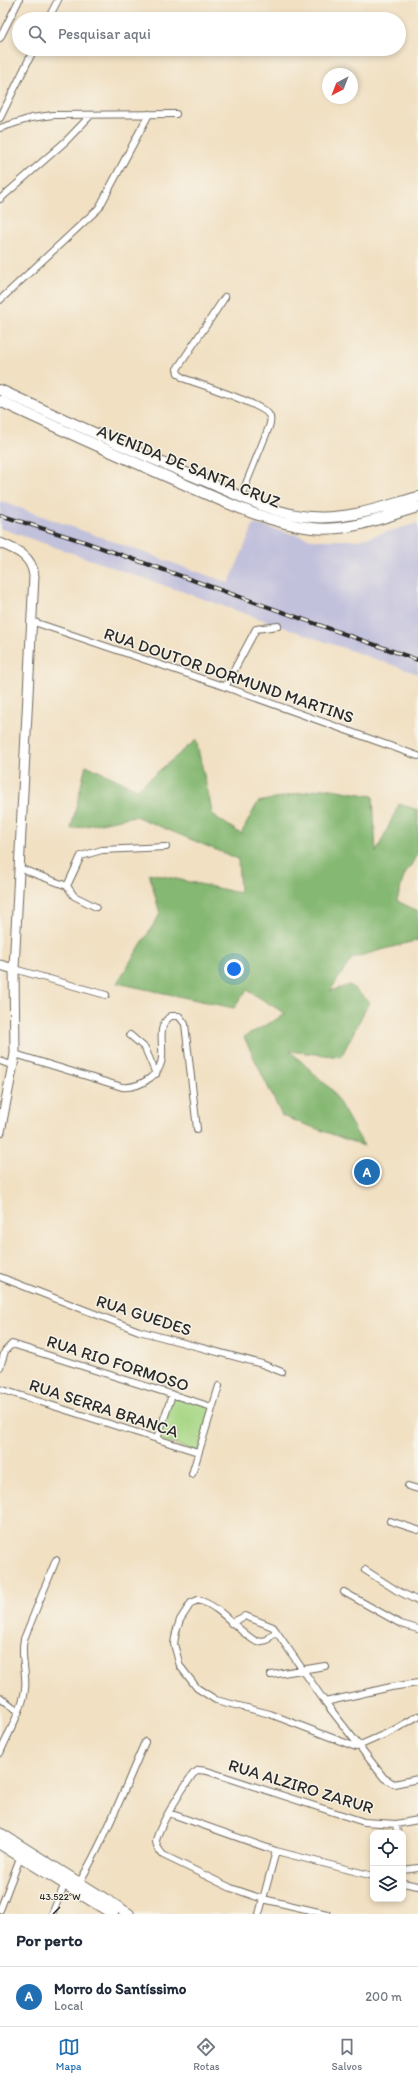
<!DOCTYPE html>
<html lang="pt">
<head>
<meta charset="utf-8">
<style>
	:root { --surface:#fff; --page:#f6f6f7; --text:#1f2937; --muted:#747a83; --line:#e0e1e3; --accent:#1f6fb2 }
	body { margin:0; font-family:Itim,sans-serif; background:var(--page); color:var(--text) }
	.controls { position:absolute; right:12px; bottom:12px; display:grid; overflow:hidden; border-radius:8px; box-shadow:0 2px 6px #0003 }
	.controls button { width:36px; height:36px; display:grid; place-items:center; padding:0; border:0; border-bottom:1px solid var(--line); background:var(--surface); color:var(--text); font:20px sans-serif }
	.compass { position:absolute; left:322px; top:68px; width:36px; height:36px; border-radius:50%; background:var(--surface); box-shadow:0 2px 6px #0003; rotate:222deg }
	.you { position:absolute; left:234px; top:969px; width:14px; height:14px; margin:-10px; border:3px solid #fff; border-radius:50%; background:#1a73e8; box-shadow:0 0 0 6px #1a73e833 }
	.badge { display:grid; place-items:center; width:26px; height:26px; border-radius:50%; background:var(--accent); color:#fff; font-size:13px; font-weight:700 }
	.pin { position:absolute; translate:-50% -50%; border:2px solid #fff; box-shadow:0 1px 4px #0006 }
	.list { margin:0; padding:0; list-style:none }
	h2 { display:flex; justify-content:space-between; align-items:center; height:52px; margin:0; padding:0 16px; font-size:17px }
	h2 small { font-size:13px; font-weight:400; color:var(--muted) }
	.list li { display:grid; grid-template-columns:26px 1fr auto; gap:12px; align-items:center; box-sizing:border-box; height:60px; padding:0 16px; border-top:1px solid var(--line) }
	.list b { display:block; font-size:15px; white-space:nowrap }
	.list p { margin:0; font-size:13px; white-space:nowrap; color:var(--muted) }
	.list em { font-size:13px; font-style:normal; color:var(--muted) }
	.icon { flex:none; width:22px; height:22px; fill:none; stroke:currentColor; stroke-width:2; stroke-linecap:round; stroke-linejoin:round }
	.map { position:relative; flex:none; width:418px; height:1914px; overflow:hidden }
	.search { position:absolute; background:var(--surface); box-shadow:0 2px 6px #0003; left:12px; right:12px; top:12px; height:44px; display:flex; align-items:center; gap:10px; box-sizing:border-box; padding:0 14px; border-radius:22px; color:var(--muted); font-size:15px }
	.sheet { height:112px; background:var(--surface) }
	nav { display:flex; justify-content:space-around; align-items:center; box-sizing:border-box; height:56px; border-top:1px solid var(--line); background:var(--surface); font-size:11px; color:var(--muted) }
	nav a { display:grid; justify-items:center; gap:2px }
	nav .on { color:var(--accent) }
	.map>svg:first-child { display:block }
	.industrial { fill:#c2c1dc }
	.green { fill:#a7d785; stroke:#698158 }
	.forest { fill:#85b872; stroke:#58724e }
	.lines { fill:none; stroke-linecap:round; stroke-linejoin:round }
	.street-casing { stroke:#706a60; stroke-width:8 }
	.secondary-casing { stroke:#706a60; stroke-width:11 }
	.primary-casing { stroke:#706a60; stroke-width:12 }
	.street { stroke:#fff; stroke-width:6 }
	.secondary { stroke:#fff; stroke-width:9 }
	.primary { stroke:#fff; stroke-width:10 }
	.rail-casing { stroke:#2b2b2b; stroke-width:4 }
	.rail { stroke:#f7f3e8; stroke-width:2.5; stroke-dasharray:8; stroke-linecap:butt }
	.ticks { fill:none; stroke:#2b2b2b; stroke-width:1.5 }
	.labels { text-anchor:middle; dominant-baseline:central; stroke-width:3; stroke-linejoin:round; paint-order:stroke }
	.street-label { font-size:17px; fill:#2b2b2b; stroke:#f7f3e8 }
	.ticks-label { font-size:10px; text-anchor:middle; fill:#2b2b2b; stroke:#f7f3e8; stroke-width:3; stroke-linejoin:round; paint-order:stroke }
</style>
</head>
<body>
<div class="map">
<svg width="418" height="1914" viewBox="0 0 418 1914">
	<rect width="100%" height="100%" fill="#f7f3e8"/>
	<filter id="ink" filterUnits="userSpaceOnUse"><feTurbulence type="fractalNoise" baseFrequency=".025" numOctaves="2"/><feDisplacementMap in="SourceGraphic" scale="8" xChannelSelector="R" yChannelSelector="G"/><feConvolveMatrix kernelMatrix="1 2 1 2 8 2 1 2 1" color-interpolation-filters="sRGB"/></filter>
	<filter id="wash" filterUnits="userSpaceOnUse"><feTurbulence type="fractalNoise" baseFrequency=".012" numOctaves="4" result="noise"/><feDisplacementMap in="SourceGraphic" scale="16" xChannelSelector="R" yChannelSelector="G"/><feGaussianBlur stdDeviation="0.9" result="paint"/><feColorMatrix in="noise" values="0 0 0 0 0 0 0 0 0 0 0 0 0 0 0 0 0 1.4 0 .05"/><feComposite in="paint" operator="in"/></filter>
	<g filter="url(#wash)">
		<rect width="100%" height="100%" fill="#f1e0c2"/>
		<path class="industrial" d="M 0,501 L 273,599 L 229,583 L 254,524 L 316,540 L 359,540 L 418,523 L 418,674 L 0,528 Z"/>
		<path class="green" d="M 172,1395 L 212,1407 L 198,1452 L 157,1439 Z"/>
		<path class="forest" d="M 196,740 L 213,815 L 241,834 L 258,802 L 325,788 L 373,796 L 376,853 L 399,804 L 418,810 L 418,854 L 404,876 L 397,901 L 418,911 L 418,940 L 352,958 L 330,991 L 350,985 L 369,1002 L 341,1057 L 290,1051 L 332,1090 L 364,1146 L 282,1116 L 244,1037 L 286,1014 L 247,990 L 234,1008 L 117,983 L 160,914 L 149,873 L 240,893 L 238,859 L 135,816 L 71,829 L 86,765 L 137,789 Z"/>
	</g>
	<g filter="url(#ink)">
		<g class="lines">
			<g class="street-casing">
				<path id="street" d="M 48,19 L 58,0
					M 0,38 L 19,0
					M 0,118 L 34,49
					M 0,128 L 31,118 L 53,115 L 176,114
					M 0,199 L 66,141 L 91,115
					M 225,297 L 177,369 L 178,373 L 183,378 C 198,384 263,404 269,415 C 272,419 270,423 269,427 L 241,496
					M 0,300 L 99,208 L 149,114
					M 31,621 L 220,685 L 418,756
					M 225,687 L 256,629 L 278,626
					M 19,868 L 67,886
					M 96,907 L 74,896 L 67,886 L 81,856 L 102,850 L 166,847
					M 14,969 L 106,995
					M 130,1035 L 145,1048 L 156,1074
					M 15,1054 L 122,1087 C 133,1088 141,1085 150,1078 C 176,1059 149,1031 171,1016 L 179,1016 L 185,1024 L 197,1129
					M 0,1061 L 14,1066
					M 0,1277 L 139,1331 L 262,1364 L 282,1372
					M 0,1367 L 5,1351 L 12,1344 L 212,1407
					M 0,1389 L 198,1452
					M 157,1439 L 172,1395
					M 192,1474 L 219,1386
					M 408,1486 L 418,1489
					M 390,1521 L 418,1530
					M 365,1570 L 396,1590 L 418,1601
					M 344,1592 L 401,1624 L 418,1629
					M 231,1623 L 245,1616 L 273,1627 L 276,1631 L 267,1640 L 257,1642 C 237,1631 221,1606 198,1600 L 191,1603 L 180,1620 L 176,1632 L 174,1644 L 180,1666 L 197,1688 L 216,1700 L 270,1714 L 356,1747 L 392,1731 L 418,1716
					M 276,1631 L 325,1702 L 384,1778 L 394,1784 L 418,1779
					M 271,1675 L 325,1666
					M 0,1697 L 18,1711
					M 325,1702 L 391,1687 L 418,1683
					M 0,1753 C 7,1736 24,1706 25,1689 C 27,1672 20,1656 24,1639 L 56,1560
					M 169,1813 L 276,1851 L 373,1876
					M 396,1824 L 397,1833
					M 403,1870 L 418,1868
					M 79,1883 C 106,1838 124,1789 145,1742
					M 403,1883 L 418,1886
					M 0,1910 L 20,1858
					M 52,1914 L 64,1886
					M 259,1914 L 276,1851
					M 327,1914 L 263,1899 L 231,1888 L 163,1855 C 160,1851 156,1847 156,1841 C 159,1825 183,1788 193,1774 L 199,1770 L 207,1771 L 364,1822 L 396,1824 L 418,1820"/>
			</g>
			<g class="secondary-casing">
				<path id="secondary" d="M 0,543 C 17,550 32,556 34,576 L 14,969 L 15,1054 L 0,1132
					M 0,965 L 14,969"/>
			</g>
			<g class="primary-casing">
				<path id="primary" d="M 0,390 C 67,421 134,452 203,480 C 235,494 276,515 311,517 C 349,520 382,507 418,497
					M 0,401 C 59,429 118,455 177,481 C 218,499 267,523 312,528 C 350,532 382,517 418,507
					M 0,1833 L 129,1914
					M 0,1844 L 113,1914"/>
			</g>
			<use href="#street" class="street"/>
			<use href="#secondary" class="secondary"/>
			<use href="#primary" class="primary"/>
			<g class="rail-casing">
				<path id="rail" d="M 0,515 L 82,541 L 418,660"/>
			</g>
			<use href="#rail" class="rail"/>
		</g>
	</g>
	<path class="ticks" d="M 53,1914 L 60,1907"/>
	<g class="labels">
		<g class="street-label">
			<text transform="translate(189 466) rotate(22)">AVENIDA DE SANTA CRUZ</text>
			<text transform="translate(229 675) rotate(19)">RUA DOUTOR DORMUND MARTINS</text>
			<text transform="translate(144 1315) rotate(18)">RUA GUEDES</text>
			<text transform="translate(118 1363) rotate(18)">RUA RIO FORMOSO</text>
			<text transform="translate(104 1408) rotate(18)">RUA SERRA BRANCA</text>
			<text transform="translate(301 1786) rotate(17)">RUA ALZIRO ZARUR</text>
		</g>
	</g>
	<g class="ticks-label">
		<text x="60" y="1900">43.522°W</text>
	</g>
</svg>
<div class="controls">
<button><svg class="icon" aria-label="locate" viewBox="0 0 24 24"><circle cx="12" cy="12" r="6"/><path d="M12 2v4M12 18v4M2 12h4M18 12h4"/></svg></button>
<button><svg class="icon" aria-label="layers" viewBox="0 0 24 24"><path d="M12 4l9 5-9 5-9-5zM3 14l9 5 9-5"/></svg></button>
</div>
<svg class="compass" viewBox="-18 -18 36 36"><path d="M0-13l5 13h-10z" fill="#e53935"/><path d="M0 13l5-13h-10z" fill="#747a83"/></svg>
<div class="you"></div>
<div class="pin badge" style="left:367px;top:1172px">A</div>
<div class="search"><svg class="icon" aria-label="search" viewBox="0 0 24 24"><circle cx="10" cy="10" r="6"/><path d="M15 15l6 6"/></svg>Pesquisar aqui</div>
</div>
<section class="sheet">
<h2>Por perto<small></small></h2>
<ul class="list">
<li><span class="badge">A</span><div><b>Morro do Santíssimo</b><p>Local</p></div><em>200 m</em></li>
</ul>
</section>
<nav>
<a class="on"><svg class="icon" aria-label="map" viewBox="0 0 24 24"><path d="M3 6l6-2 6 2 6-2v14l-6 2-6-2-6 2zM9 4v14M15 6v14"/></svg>Mapa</a>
<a><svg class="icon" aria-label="directions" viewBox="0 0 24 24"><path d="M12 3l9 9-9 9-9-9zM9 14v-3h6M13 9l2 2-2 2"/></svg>Rotas</a>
<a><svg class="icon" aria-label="saved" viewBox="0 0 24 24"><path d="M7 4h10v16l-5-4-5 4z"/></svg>Salvos</a>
</nav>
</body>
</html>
